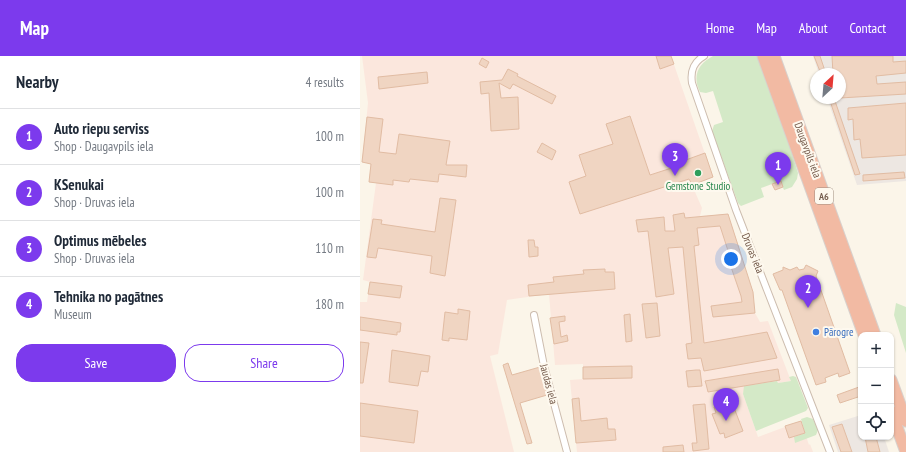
<!DOCTYPE html>
<html lang="en">
<head>
<meta charset="utf-8">
<style>
	:root { --surface:#fff; --page:#f6f6f7; --text:#1f2937; --muted:#747a83; --line:#e0e1e3; --accent:#7c3aed }
	body { margin:0; font-family:"PT Sans Narrow",sans-serif; background:var(--page); color:var(--text) }
	.controls { position:absolute; right:12px; bottom:12px; display:grid; overflow:hidden; border-radius:8px; box-shadow:0 1px 3px #0004 }
	.controls button { width:36px; height:36px; display:grid; place-items:center; padding:0; border:0; border-bottom:1px solid var(--line); background:var(--surface); color:var(--text); font:20px sans-serif }
	.compass { position:absolute; left:450px; top:12px; width:36px; height:36px; border-radius:50%; background:var(--surface); box-shadow:0 1px 3px #0004; rotate:26deg }
	.you { position:absolute; left:371px; top:203px; width:14px; height:14px; margin:-10px; border:3px solid #fff; border-radius:50%; background:#1a73e8; box-shadow:0 0 0 6px #1a73e833 }
	.badge { display:grid; place-items:center; width:26px; height:26px; border-radius:50%; background:var(--accent); color:#fff; font-size:13px; font-weight:700 }
	.pin { position:absolute; translate:-50% -33px; filter:drop-shadow(0 1px 2px #0008) }
	.pin::after { content:''; position:absolute; top:21px; width:14px; height:12px; background:inherit; clip-path:polygon(0 0,100% 0,50% 100%) }
	.list { margin:0; padding:0; list-style:none }
	h2 { display:flex; justify-content:space-between; align-items:center; height:52px; margin:0; padding:0 16px; font-size:17px }
	h2 small { font-size:13px; font-weight:400; color:var(--muted) }
	.list li { display:grid; grid-template-columns:26px 1fr auto; gap:12px; align-items:center; box-sizing:border-box; height:56px; padding:0 16px; border-top:1px solid var(--line) }
	.list b { display:block; font-size:15px; white-space:nowrap }
	.list p { margin:0; font-size:13px; white-space:nowrap; color:var(--muted) }
	.list em { font-size:13px; font-style:normal; color:var(--muted) }
	.actions { display:flex; gap:8px; padding:12px 16px }
	.actions a { flex:1; padding:9px 0; border:1px solid var(--accent); border-radius:16px; text-align:center; font-size:14px; color:var(--accent) }
	.actions .main { background:var(--accent); color:#fff }
	.icon { flex:none; width:22px; height:22px; fill:none; stroke:currentColor; stroke-width:2; stroke-linecap:round; stroke-linejoin:round }
	.map { position:relative; flex:none; width:546px; height:396px; overflow:hidden }
	header { display:flex; align-items:center; gap:24px; box-sizing:border-box; height:56px; padding:0 20px; background:var(--accent); color:#fff }
	header strong { font-size:19px }
	nav { display:flex; gap:22px; margin-inline-start:auto; font-size:14px }
	main { display:flex }
	aside { flex:1; background:var(--surface) }
	.map>svg:first-child { display:block }
	.commercial { fill:#fbe7dd }
	.industrial { fill:#ede7e2 }
	.green { fill:#d4e9c7 }
	.building { fill:#f0d5c2; stroke:#e1bca3 }
	.lines { fill:none; stroke-linecap:round; stroke-linejoin:round }
	.street-casing { stroke:#cdbdaf; stroke-width:8 }
	.highway-casing { stroke:#d8d1cd; stroke-width:13 }
	.street { stroke:#fff; stroke-width:6 }
	.highway { stroke:#f2baa3; stroke-width:11 }
	.leisure-dot { fill:#2e9e5b; stroke:#fef9ef; stroke-width:1.5 }
	.shop-dot { fill:#3f7fe0; stroke:#fef9ef; stroke-width:1.5 }
	.labels { text-anchor:middle; dominant-baseline:central; stroke-width:4; stroke-linejoin:round; paint-order:stroke }
	.shield { fill:#fef9ef; stroke:#9e8b7e; stroke-width:1 }
	.shield-label { font-size:10px; font-weight:bold; fill:#755c4d }
	.street-label { font-size:11px; fill:#755c4d; stroke:#fef9ef }
	.leisure-label { font-size:11px; fill:#27864d; stroke:#fef9ef }
	.shop-label { font-size:11px; fill:#366cbe; stroke:#fef9ef; text-anchor:start }
</style>
</head>
<body>
<header>
<strong>Map</strong>
<nav><a>Home</a><a>Map</a><a>About</a><a>Contact</a></nav>
</header>
<main>
<aside>
<h2>Nearby<small>4 results</small></h2>
<ul class="list">
<li><span class="badge">1</span><div><b>Auto riepu serviss</b><p>Shop · Daugavpils iela</p></div><em>100 m</em></li>
<li><span class="badge">2</span><div><b>KSenukai</b><p>Shop · Druvas iela</p></div><em>100 m</em></li>
<li><span class="badge">3</span><div><b>Optimus mēbeles</b><p>Shop · Druvas iela</p></div><em>110 m</em></li>
<li><span class="badge">4</span><div><b>Tehnika no pagātnes</b><p>Museum</p></div><em>180 m</em></li>
</ul>
<div class="actions"><a class="main">Save</a><a>Share</a></div>
</aside>
<div class="map">
<svg width="546" height="396" viewBox="0 0 546 396">
	<rect width="100%" height="100%" fill="#fbf5e9"/>
	<path class="commercial" d="M 2,0 L 311,0 L 353,121 L 332,129 L 342,152 L 340,160 L 368,158 L 383,204 L 382,205 L 395,257 L 400,266 L 408,265 L 431,325 L 418,327 L 417,325 L 385,333 L 383,338 L 396,375 L 398,381 L 441,365 L 449,389 L 450,388 L 453,396 L 217,396 L 210,324 L 223,323 L 223,308 L 195,309 L 189,238 L 147,244 L 138,298 L 130,300 L 154,396 L 0,396 L 0,246 L 7,246 L 10,226 L 3,224 L 16,127 L 9,126 L 11,108 L 2,106 L 8,47 Z"/>
	<path class="industrial" d="M 453,0 L 546,0 L 546,125 L 497,129 L 467,42 L 480,42 L 480,18 L 459,18 Z
		M 501,359 L 501,381 L 524,381 L 529,396 L 478,396 L 469,369 Z"/>
	<path class="green" d="M 353,0 L 399,0 L 419,56 L 438,117 L 437,123 L 432,131 L 424,134 L 420,125 L 401,132 L 404,141 L 381,150 L 378,147 L 352,75 L 354,69 L 363,66 L 353,35 L 346,37 L 340,36 C 332,20 338,8 353,0 Z
		M 536,247 L 546,251 L 546,297 L 534,259 Z
		M 433,320 L 436,321 L 448,352 L 446,355 L 396,375 L 383,338 L 384,330 L 417,325 L 418,327 L 431,325 L 429,321 Z
		M 447,361 L 453,363 L 458,374 L 456,379 L 435,387 L 434,381 L 445,377 L 441,363 Z"/>
	<path class="building" d="M 296,0 L 311,0 L 314,8 L 300,13 Z
		M 454,0 L 460,0 L 466,18 L 461,18 Z
		M 472,0 L 533,0 L 533,6 L 546,5 L 546,17 L 516,20 L 517,28 L 546,26 L 546,38 L 480,42 L 480,18 L 473,18 Z
		M 122,2 L 129,6 L 126,12 L 119,8 Z
		M 148,13 L 158,18 L 157,20 L 196,40 L 192,48 L 153,28 L 150,33 L 139,27 L 141,42 L 158,41 L 159,73 L 131,75 L 129,37 L 121,38 L 120,26 L 142,24 Z
		M 67,16 L 68,27 L 19,33 L 18,21 Z
		M 469,42 L 474,42 L 500,118 L 495,119 Z
		M 546,47 L 546,99 L 502,102 L 500,83 L 494,84 L 493,63 L 488,64 L 488,52 Z
		M 270,60 L 290,119 L 324,108 L 323,105 L 345,97 L 353,121 L 332,129 L 329,123 L 220,158 L 209,126 L 226,120 L 219,99 L 253,88 L 246,68 Z
		M 7,61 L 23,63 L 19,96 L 36,98 L 39,78 L 90,85 L 86,109 L 107,109 L 106,121 L 79,118 L 78,126 L 50,123 L 49,126 L 33,124 L 33,129 L 9,126 L 11,108 L 2,106 Z
		M 182,87 L 196,95 L 192,104 L 177,96 Z
		M 544,116 L 545,122 L 503,125 L 503,119 Z
		M 421,125 L 423,131 L 415,134 L 412,128 Z
		M 80,142 L 96,144 L 85,220 L 70,217 L 72,200 L 18,192 L 16,202 L 7,201 L 13,163 L 22,164 L 21,168 L 75,176 Z
		M 324,157 L 325,162 L 368,158 L 393,236 L 395,257 L 353,261 L 351,250 L 382,246 L 381,240 L 370,208 L 372,207 L 360,170 L 337,172 L 339,189 L 334,190 L 344,287 L 407,276 L 417,302 L 344,315 L 341,302 L 328,303 L 326,288 L 332,287 L 323,191 L 308,192 L 314,238 L 296,241 L 288,175 L 278,176 L 276,164 L 304,161 L 305,175 L 315,175 L 313,159 Z
		M 168,184 L 174,184 L 175,191 L 178,191 L 178,200 L 169,201 Z
		M 446,209 L 458,215 L 456,220 L 490,317 L 479,321 L 478,317 L 465,322 L 466,326 L 456,329 L 422,234 L 420,234 L 413,218 L 423,214 L 423,211 L 430,214 L 437,211 L 439,214 L 444,213 Z
		M 245,213 L 245,216 L 254,216 L 255,233 L 169,240 L 168,229 L 194,226 L 193,221 L 224,218 L 223,214 Z
		M 10,226 L 42,230 L 40,242 L 8,238 Z
		M 297,247 L 300,280 L 286,282 L 282,248 Z
		M 98,253 L 110,255 L 107,284 L 89,282 L 89,285 L 82,284 L 85,256 L 98,258 Z
		M 270,258 L 272,285 L 266,286 L 264,259 Z
		M 205,260 L 205,265 L 199,266 L 201,281 L 207,279 L 208,285 L 194,288 L 190,262 Z
		M 0,261 L 41,267 L 40,276 L 37,276 L 37,279 L 0,274 Z
		M 0,286 L 9,287 L 3,327 L 0,327 Z
		M 32,294 L 70,300 L 68,316 L 61,315 L 58,330 L 29,326 Z
		M 148,307 L 152,319 L 180,311 L 187,339 L 160,347 L 172,387 L 167,388 L 143,309 Z
		M 272,310 L 272,322 L 223,323 L 223,311 Z
		M 418,313 L 420,324 L 348,336 L 346,328 L 345,325 Z
		M 336,314 L 340,314 L 342,330 L 328,331 L 326,315 Z
		M 499,331 L 501,340 L 480,347 L 477,339 Z
		M 219,342 L 221,365 L 247,362 L 248,373 L 255,373 L 256,384 L 216,387 L 212,343 Z
		M 371,344 L 383,375 L 365,382 L 364,377 L 360,378 L 352,358 L 356,357 L 354,351 Z
		M 0,347 L 58,355 L 54,387 L 0,380 Z
		M 345,348 L 349,393 L 333,395 L 332,387 L 337,387 L 333,349 Z
		M 441,365 L 445,377 L 429,382 L 425,370 Z
		M 482,368 L 492,396 L 481,396 L 472,371 Z
		M 505,381 L 516,381 L 520,396 L 508,396 Z
		M 323,389 L 324,396 L 303,396 L 303,391 Z"/>
	<g class="lines">
		<g class="street-casing">
			<path id="street" d="M 344,0 C 334,6 330,14 332,27 L 376,154 L 470,396
				M 174,259 L 184,310 L 207,396"/>
		</g>
		<g class="highway-casing">
			<path id="highway" d="M 403,0 L 504,279
				M 414,0 L 515,279
				M 531,324 L 546,365
				M 531,355 L 546,396"/>
		</g>
		<use href="#street" class="street"/>
		<use href="#highway" class="highway"/>
	</g>
	<circle class="leisure-dot" cx="338" cy="117" r="4"/>
	<circle class="shop-dot" cx="456" cy="276" r="4"/>
	<g class="labels">
		<rect class="shield" x="455" y="132" width="18" height="16" rx="3"/>
		<g class="shield-label">
			<text x="464" y="140">A6</text>
		</g>
		<g class="street-label">
			<text transform="translate(448 94) rotate(70)">Daugavpils iela</text>
			<text transform="translate(393 197) rotate(68)">Druvas iela</text>
			<text transform="translate(189 328) rotate(75)">Jaudas iela</text>
		</g>
		<g class="leisure-label">
			<text x="338" y="130">Gemstone Studio</text>
		</g>
		<g class="shop-label">
			<text x="464" y="276">Pārogre</text>
		</g>
	</g>
</svg>
<div class="controls">
<button>+</button>
<button>−</button>
<button><svg class="icon" aria-label="locate" viewBox="0 0 24 24"><circle cx="12" cy="12" r="6"/><path d="M12 2v4M12 18v4M2 12h4M18 12h4"/></svg></button>
</div>
<svg class="compass" viewBox="-18 -18 36 36"><path d="M0-13l5 13h-10z" fill="#e53935"/><path d="M0 13l5-13h-10z" fill="#747a83"/></svg>
<div class="you"></div>
<div class="pin badge" style="left:418px;top:129px">1</div>
<div class="pin badge" style="left:448px;top:252px">2</div>
<div class="pin badge" style="left:315px;top:120px">3</div>
<div class="pin badge" style="left:366px;top:365px">4</div>
</div>
</main>
</body>
</html>
